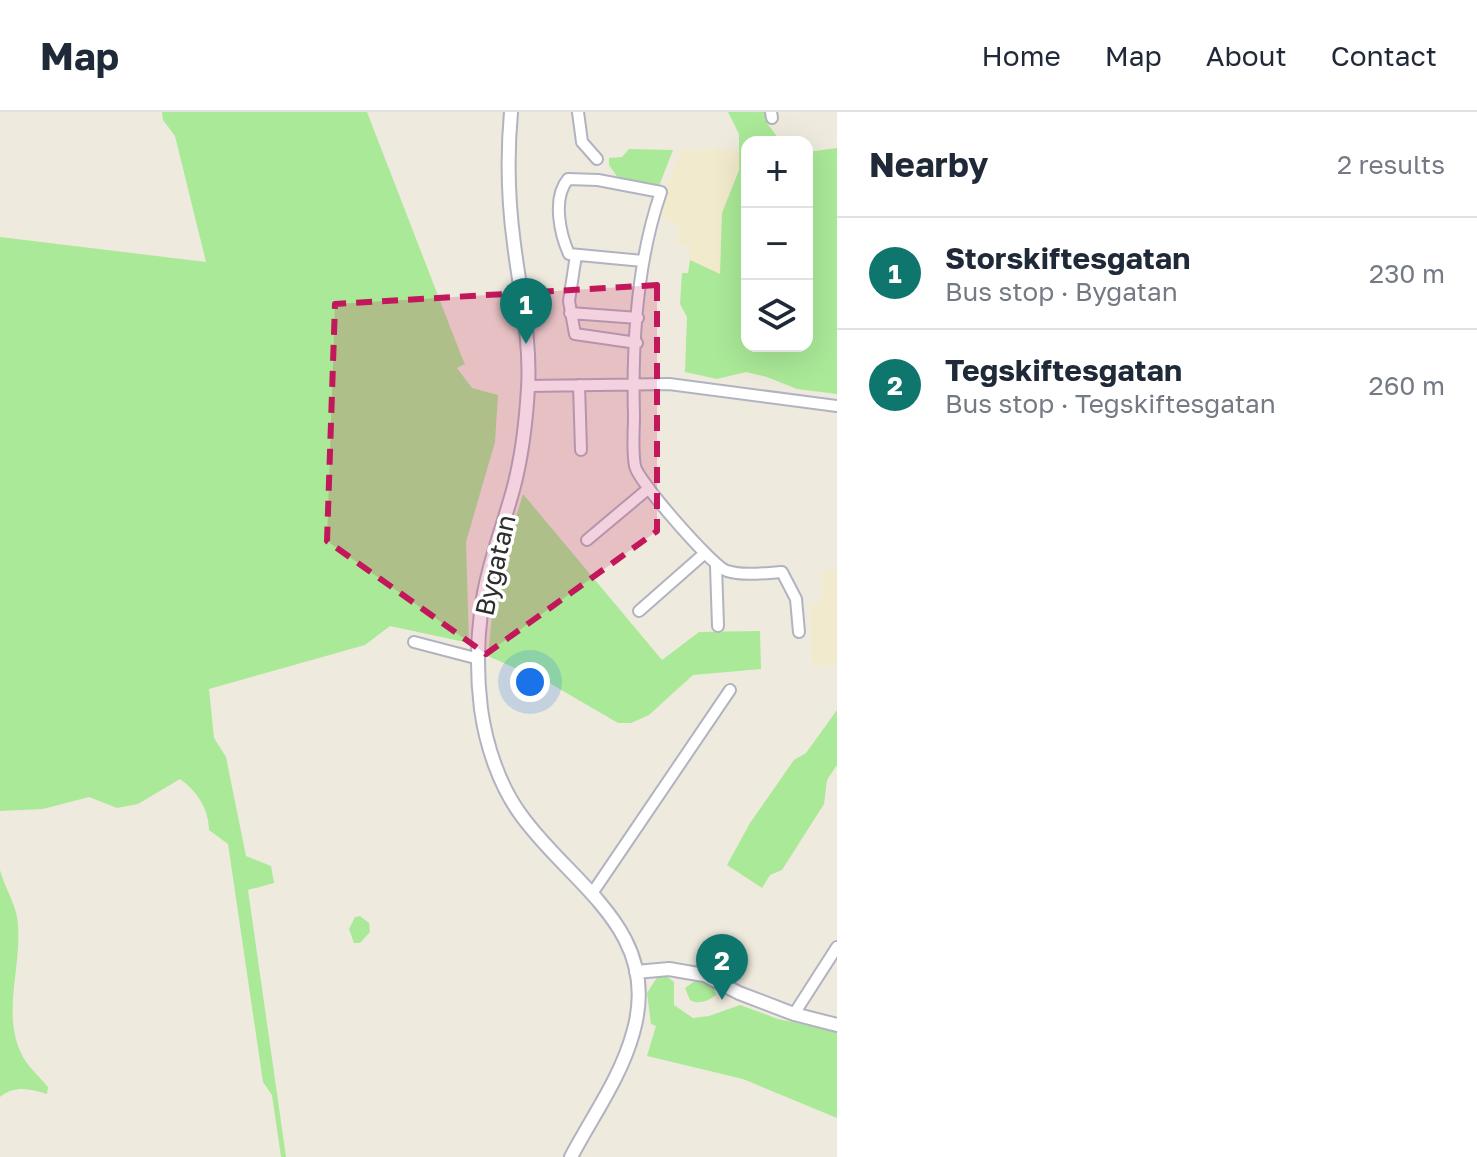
<!DOCTYPE html>
<html lang="en">
<head>
<meta charset="utf-8">
<style>
	:root { --surface:#fff; --page:#f2f2f3; --text:#1f2937; --muted:#747a83; --line:#e0e1e3; --accent:#0f766e }
	body { margin:0; font-family:"Golos Text",sans-serif; background:var(--page); color:var(--text) }
	.controls { position:absolute; right:24px; top:24px; display:grid; overflow:hidden; border-radius:16px; box-shadow:0 8px 32px #0002 }
	.controls button { width:72px; height:72px; display:grid; place-items:center; padding:0; border:0; border-bottom:2px solid var(--line); background:var(--surface); color:var(--text); font:40px sans-serif }
	.you { position:absolute; left:530px; top:570px; width:28px; height:28px; margin:-20px; border:6px solid #fff; border-radius:50%; background:#1a73e8; box-shadow:0 0 0 12px #1a73e833 }
	.badge { display:grid; place-items:center; width:52px; height:52px; border-radius:50%; background:var(--accent); color:#fff; font-size:26px; font-weight:700 }
	.pin { position:absolute; translate:-50% -66px; filter:drop-shadow(0 2px 4px #0008) }
	.pin::after { content:''; position:absolute; top:42px; width:28px; height:24px; background:inherit; clip-path:polygon(0 0,100% 0,50% 100%) }
	.list { margin:0; padding:0; list-style:none }
	h2 { display:flex; justify-content:space-between; align-items:center; height:104px; margin:0; padding:0 32px; font-size:34px }
	h2 small { font-size:26px; font-weight:400; color:var(--muted) }
	.list li { display:grid; grid-template-columns:52px 1fr auto; gap:24px; align-items:center; box-sizing:border-box; height:112px; padding:0 32px; border-top:2px solid var(--line) }
	.list b { display:block; font-size:30px; white-space:nowrap }
	.list p { margin:0; font-size:26px; white-space:nowrap; color:var(--muted) }
	.list em { font-size:26px; font-style:normal; color:var(--muted) }
	.icon { flex:none; width:44px; height:44px; fill:none; stroke:currentColor; stroke-width:2; stroke-linecap:round; stroke-linejoin:round }
	.map { position:relative; flex:none; width:837px; height:1045px; overflow:hidden }
	header { display:flex; align-items:center; gap:48px; box-sizing:border-box; height:112px; padding:0 40px; background:var(--surface); border-bottom:2px solid var(--line) }
	header strong { font-size:38px }
	nav { display:flex; gap:44px; margin-inline-start:auto; font-size:28px }
	main { display:flex }
	aside { flex:1; background:var(--surface) }
	.map>svg:first-child { display:block }
	.education { fill:#f2eacd }
	.green { fill:#aae997 }
	.lines { fill:none; stroke-linecap:round; stroke-linejoin:round }
	.minor-casing { stroke:#b2b3c1; stroke-width:14 }
	.tertiary-casing { stroke:#b2b3c1; stroke-width:16 }
	.minor { stroke:#fff; stroke-width:10 }
	.tertiary { stroke:#fff; stroke-width:12 }
	.marked { fill:#c2185b; fill-opacity:0.2; stroke:#c2185b; stroke-width:6; stroke-dasharray:16 10; stroke-linejoin:round }
	.labels { text-anchor:middle; dominant-baseline:central; stroke-width:7; stroke-linejoin:round; paint-order:stroke }
	.street-label { font-size:26px; fill:#2d2d2d; stroke:#fff }
</style>
</head>
<body>
<header>
<strong>Map</strong>
<nav><a>Home</a><a>Map</a><a>About</a><a>Contact</a></nav>
</header>
<main>
<div class="map">
<svg width="837" height="1045" viewBox="0 0 837 1045">
	<rect width="100%" height="100%" fill="#efeade"/>
	<path class="education" d="M 739,37 L 739,58 L 722,101 L 720,162 L 690,148 L 690,133 L 675,131 L 680,117 L 657,99 L 677,49 L 679,38 Z
		M 822,458 L 837,458 L 837,552 L 812,554 L 811,491 L 822,490 Z"/>
	<path class="green" d="M 162,0 L 367,0 L 461,243 L 465,252 L 457,256 L 472,276 L 498,283 L 495,330 L 466,430 L 469,531 L 390,514 L 365,533 L 209,577 L 214,626 L 226,645 L 246,744 L 271,754 L 274,771 L 248,778 L 286,1045 L 281,1045 L 272,983 L 263,970 L 228,732 L 209,718 C 209,697 196,678 180,667 L 138,692 L 117,696 L 89,685 L 43,697 L 0,699 L 0,125 L 206,150 L 175,24 L 163,8 Z
		M 728,0 L 765,0 L 767,11 L 781,30 L 747,30 L 747,234 L 807,234 L 807,40 L 837,36 L 837,282 L 797,277 L 767,265 L 746,260 L 717,267 L 685,260 L 687,205 L 680,192 L 682,161 L 688,161 L 690,148 L 720,162 L 722,101 L 739,58 L 739,22 Z
		M 629,37 L 673,38 L 659,74 L 653,75 L 621,70 L 609,53 L 609,46 L 622,45 Z
		M 523,382 L 662,548 L 699,520 L 760,519 L 761,557 L 693,563 L 649,603 L 631,611 L 618,611 L 551,572 L 488,544 L 495,473 Z
		M 837,598 L 837,653 L 827,668 L 824,692 L 782,758 L 770,763 L 762,776 L 727,753 L 750,711 L 794,648 L 806,641 Z
		M 0,758 C 4,774 14,789 17,805 C 24,849 1,899 21,941 C 26,953 40,965 48,975 L 47,982 C 30,977 15,973 0,985 Z
		M 360,804 L 369,811 L 370,820 L 360,831 L 354,831 L 349,817 L 355,805 Z
		M 664,862 L 674,870 L 674,893 L 693,906 L 709,904 L 740,893 L 778,907 L 837,920 L 837,1006 L 743,967 L 647,944 L 656,914 L 651,912 L 647,881 L 658,864 Z
		M 695,869 L 713,874 L 716,883 C 709,889 698,893 690,888 L 685,876 Z"/>
	<g class="lines">
		<g class="minor-casing">
			<path id="minor" d="M 578,0 L 582,30 L 597,47
				M 771,0 L 772,6
				M 576,143 L 569,189 L 575,222 L 637,231
				M 643,149 L 569,142 C 560,122 552,86 568,67 L 598,68 L 661,80 C 637,149 632,231 634,304 C 634,320 632,338 635,354 C 638,369 713,455 727,459 C 743,464 765,461 782,460 L 796,487 L 799,520
				M 570,201 L 638,206
				M 579,273 L 581,338
				M 528,274 L 669,272 L 837,294
				M 587,428 L 649,376
				M 716,454 L 718,514
				M 639,499 L 705,441
				M 414,530 L 479,547
				M 593,780 L 730,578
				M 794,902 L 837,835"/>
		</g>
		<g class="tertiary-casing">
			<path id="tertiary" d="M 511,0 C 507,44 508,88 514,132 C 520,180 531,228 528,276 C 526,310 522,345 513,378 C 502,418 486,458 481,500 C 477,531 477,565 481,597 C 486,633 499,673 521,703 C 571,773 663,818 633,921 C 621,965 592,1005 571,1045
				M 636,860 L 669,857 L 704,863 L 739,881 L 794,902 L 837,913"/>
		</g>
		<use href="#minor" class="minor"/>
		<use href="#tertiary" class="tertiary"/>
	</g>
	<path class="marked" d="M 657,173 L 657,419 L 486,542 L 327,429 L 335,192 Z"/>
	<g class="labels">
		<g class="street-label">
			<text transform="translate(495 453) rotate(-77)">Bygatan</text>
		</g>
	</g>
</svg>
<div class="controls">
<button>+</button>
<button>−</button>
<button><svg class="icon" aria-label="layers" viewBox="0 0 24 24"><path d="M12 4l9 5-9 5-9-5zM3 14l9 5 9-5"/></svg></button>
</div>
<div class="you"></div>
<div class="pin badge" style="left:526px;top:232px">1</div>
<div class="pin badge" style="left:722px;top:888px">2</div>
</div>
<aside>
<h2>Nearby<small>2 results</small></h2>
<ul class="list">
<li><span class="badge">1</span><div><b>Storskiftesgatan</b><p>Bus stop · Bygatan</p></div><em>230 m</em></li>
<li><span class="badge">2</span><div><b>Tegskiftesgatan</b><p>Bus stop · Tegskiftesgatan</p></div><em>260 m</em></li>
</ul>
</aside>
</main>
</body>
</html>
